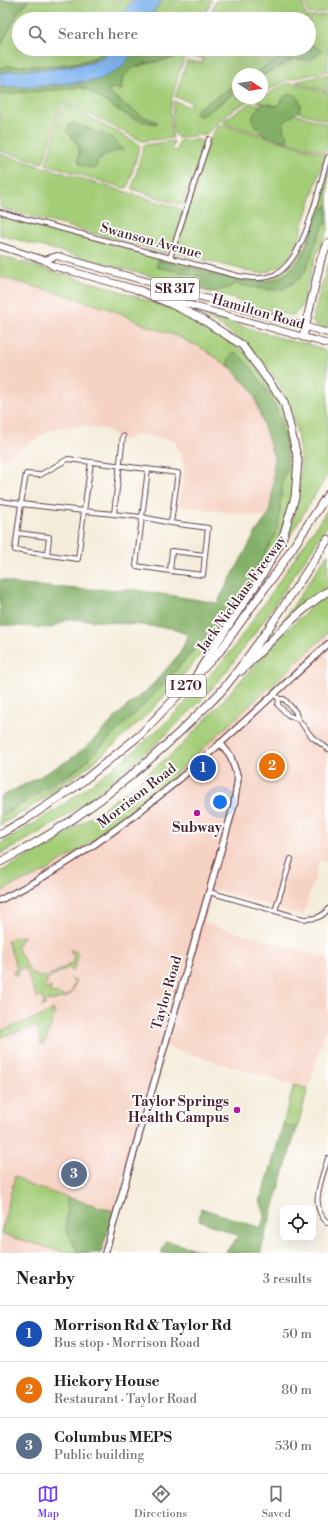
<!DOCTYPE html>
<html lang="en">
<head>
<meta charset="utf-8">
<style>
	:root { --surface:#fff; --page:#f2f2f2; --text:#222; --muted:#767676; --line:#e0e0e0; --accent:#7c3aed }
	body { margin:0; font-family:"Libre Bodoni",serif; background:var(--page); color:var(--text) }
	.controls { position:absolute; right:12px; bottom:12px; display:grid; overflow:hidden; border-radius:8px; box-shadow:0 4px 16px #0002 }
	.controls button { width:36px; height:36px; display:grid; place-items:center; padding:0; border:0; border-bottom:1px solid var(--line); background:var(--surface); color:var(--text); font:20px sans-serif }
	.compass { position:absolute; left:232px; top:68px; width:36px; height:36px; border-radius:50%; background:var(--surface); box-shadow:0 4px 16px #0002; rotate:102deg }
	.you { position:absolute; left:220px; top:802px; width:14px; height:14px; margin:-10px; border:3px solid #fff; border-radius:50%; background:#1a73e8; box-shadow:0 0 0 6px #1a73e833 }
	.badge { display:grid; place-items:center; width:26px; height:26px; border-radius:50%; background:var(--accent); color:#fff; font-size:13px; font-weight:700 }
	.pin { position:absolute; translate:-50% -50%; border:2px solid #fff; box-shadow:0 1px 4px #0006 }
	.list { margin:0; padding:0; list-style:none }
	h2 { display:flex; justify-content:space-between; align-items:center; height:52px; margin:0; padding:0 16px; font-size:17px }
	h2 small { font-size:13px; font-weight:400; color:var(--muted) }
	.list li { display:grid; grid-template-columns:26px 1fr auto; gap:12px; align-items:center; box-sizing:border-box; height:56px; padding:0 16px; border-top:1px solid var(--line) }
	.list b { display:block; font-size:15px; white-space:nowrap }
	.list p { margin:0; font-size:13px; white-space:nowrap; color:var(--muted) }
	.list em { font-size:13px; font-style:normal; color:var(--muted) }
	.icon { flex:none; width:22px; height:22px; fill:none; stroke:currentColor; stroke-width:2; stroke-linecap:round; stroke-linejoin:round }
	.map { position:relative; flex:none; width:328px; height:1253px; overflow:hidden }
	.search { position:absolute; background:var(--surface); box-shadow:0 4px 16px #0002; left:12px; right:12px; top:12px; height:44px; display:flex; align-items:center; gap:10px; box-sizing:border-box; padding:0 14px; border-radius:22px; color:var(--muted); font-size:15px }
	.sheet { height:220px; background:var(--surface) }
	nav { display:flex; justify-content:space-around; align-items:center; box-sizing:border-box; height:56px; border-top:1px solid var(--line); background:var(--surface); font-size:11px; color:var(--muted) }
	nav a { display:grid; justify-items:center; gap:2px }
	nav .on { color:var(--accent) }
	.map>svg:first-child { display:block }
	.built { fill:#f6d2c3 }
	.green { fill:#a4cd78; stroke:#777652; fill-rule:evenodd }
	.forest { fill:#83b068; stroke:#66684a }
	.water { fill:#80b5ef; stroke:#656a8d }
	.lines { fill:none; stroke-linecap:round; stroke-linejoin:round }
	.minor-casing { stroke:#643e45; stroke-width:6 }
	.secondary-casing { stroke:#643e45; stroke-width:8 }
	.primary-casing { stroke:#643e45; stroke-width:8 }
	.motorway-casing { stroke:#643e45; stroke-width:9 }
	.minor { stroke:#fff; stroke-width:4 }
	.secondary { stroke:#fff; stroke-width:5.5 }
	.primary { stroke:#fff; stroke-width:6 }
	.motorway { stroke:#fff; stroke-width:7 }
	.poi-dot { fill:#b5179e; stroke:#fff; stroke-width:1.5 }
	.labels { text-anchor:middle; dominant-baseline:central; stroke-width:3.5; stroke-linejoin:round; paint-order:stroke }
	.shield { fill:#fff; stroke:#80626b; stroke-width:1 }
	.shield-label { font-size:13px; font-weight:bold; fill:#4a1f2b }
	.street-label { font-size:14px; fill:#4a1f2b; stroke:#fff }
	.poi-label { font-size:14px; font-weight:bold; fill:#4a1f2b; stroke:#fff }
</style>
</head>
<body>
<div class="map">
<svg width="328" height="1253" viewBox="0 0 328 1253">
	<rect width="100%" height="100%" fill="#fff"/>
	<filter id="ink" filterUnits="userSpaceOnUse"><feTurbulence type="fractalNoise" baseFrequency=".025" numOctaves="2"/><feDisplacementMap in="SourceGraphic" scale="8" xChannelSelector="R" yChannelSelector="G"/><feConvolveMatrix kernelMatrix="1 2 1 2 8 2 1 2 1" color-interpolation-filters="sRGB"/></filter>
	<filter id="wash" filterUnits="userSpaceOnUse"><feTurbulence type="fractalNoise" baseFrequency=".012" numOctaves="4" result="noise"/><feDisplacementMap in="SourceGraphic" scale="16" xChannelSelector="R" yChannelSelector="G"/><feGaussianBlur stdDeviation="0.9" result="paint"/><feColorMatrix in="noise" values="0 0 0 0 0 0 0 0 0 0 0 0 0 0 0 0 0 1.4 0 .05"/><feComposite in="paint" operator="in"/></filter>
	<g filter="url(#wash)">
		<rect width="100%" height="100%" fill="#f5eddb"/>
		<path class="built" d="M 0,277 L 62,294 L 118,312 L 147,326 L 177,336 L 190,343 L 199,346 L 231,368 L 240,379 L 248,385 L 254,395 L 274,458 L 273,488 L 269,514 L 267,517 L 179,506 L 184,468 L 175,441 L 141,434 L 126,440 L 119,439 L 106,429 L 79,426 L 60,427 L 44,433 L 22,449 L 7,458 L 0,459 Z
			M 328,633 L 328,862 L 320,860 L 303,916 L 214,889 L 204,923 L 328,958 L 328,1022 L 308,1089 L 160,1045 L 114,1211 L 31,1186 L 15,1176 L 1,1234 L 67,1253 L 0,1253 L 0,892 L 19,882 L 29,879 L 47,871 L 82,848 L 153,795 Z"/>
		<path class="green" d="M 29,0 L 133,0 L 128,5 L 121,19 L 19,19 L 19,49 L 105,49 C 95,68 28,66 7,66 L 0,68 L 0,47 L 18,12 Z
			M 163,0 L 212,0 L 202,19 L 150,19 L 157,6 Z
			M 216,0 L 303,0 L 304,11 L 307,16 L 311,17 L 328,14 L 328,71 L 288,80 L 262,93 L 262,76 L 291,60 L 321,51 L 309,43 L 309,19 L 215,19 L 217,14 L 211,13 Z
			M 305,0 L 328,0 L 328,11 L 315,14 L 308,13 Z
			M 174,49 L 188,49 C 177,80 165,105 173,138 L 142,141 L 73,106 L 64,105 L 59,111 L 43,163 L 0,151 L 0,94 L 65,89 L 80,87 L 84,88 L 133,119 L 157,122 L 140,115 L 109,93 L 109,90 L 120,84 L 126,72 L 133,67 L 174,58 L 176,50 Z
			M 191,49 L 295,49 L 291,53 L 252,74 L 238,74 L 238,83 L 197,109 L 195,114 L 199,116 L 207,113 L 238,90 L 238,98 L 253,98 L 231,111 L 206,134 L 178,138 C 169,131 173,112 174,101 L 189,107 L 191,102 L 175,97 L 187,61 L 202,63 L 203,58 L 189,56 Z
			M 328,74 L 328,91 L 295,82 Z
			M 292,83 L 328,93 L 328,121 L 298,112 L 300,110 L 281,100 L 278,106 L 275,107 L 256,101 L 285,84 Z
			M 251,103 L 261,105 C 246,120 254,123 265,135 L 224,123 L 225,119 Z
			M 66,107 L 72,108 L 139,144 L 140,145 L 128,187 L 124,188 L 46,164 L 61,111 ZM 73,138 L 113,138 L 122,150 C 114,150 104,156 98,161 L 78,160 L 79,148 Z
			M 295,114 L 328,124 L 328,144 L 326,152 L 284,141 L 288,137 L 283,131 L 285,121 Z
			M 218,125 L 224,125 L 325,154 L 299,239 L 291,255 L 280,266 L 264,273 L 255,273 L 178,253 L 176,249 L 208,143 Z
			M 197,139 L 203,142 L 203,149 L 186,203 L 183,205 L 177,204 L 132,189 L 144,145 L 174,141 L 172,150 L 177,151 L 179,141 Z
			M 0,154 L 179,208 L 183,212 L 172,248 L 166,253 L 0,208 Z
			M 328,168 L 328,205 L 324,208 L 302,256 L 289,273 L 278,279 L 268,283 L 243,282 L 159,260 L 157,267 L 204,277 L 226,289 L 235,284 L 269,290 L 310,259 L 319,234 L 328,219 L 328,230 L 315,258 L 301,308 L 294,315 L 290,315 L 258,308 L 234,299 L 0,235 L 0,214 L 242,279 C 277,286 294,268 308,239 Z
			M 0,256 L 108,287 L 189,315 C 205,323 236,341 247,355 C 254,363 259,371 265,380 C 293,419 301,472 287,518 C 277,549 257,578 239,604 C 176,694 97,772 0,825 L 0,816 C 29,800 75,777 95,752 L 158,691 L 233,605 L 287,470 C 288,426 274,401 250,366 L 228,363 L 231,368 L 199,346 L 190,343 L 177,336 L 147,326 L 118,312 L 62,294 L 0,277 Z
			M 328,264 L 328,329 L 314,324 L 312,320 Z
			M 204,315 L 294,342 L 306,343 L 328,352 L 328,474 L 289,537 L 287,535 C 313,469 301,394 247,346 C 234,334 219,325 204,316 Z
			M 328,509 L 328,525 C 295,574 264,623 228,669 C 214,687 198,704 181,720 C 128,773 67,821 0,854 L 0,844 L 58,809 L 126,758 L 171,718 L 229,654 L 262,607 Z
			M 328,553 L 328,588 L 280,630 L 278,629 Z
			M 328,595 L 328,633 L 153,795 L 82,848 L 47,871 L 29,879 L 19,882 L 0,892 L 0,872 C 53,844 103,811 149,772 C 160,763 172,755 182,745 C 213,713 241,679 272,647 C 289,628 307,609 328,595 Z
			M 21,936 L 25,937 L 24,938 L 19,941 L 20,943 L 16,946 L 32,974 L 36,973 L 38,978 L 43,975 L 45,978 L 74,962 L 72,958 L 74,956 L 70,950 L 77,952 L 78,956 L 73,972 L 69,967 L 46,980 L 48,984 L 43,987 L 45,990 L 51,987 L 50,992 L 67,997 L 68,993 L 71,994 L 75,982 L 71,979 L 76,981 C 70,1000 68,997 49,1001 L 48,1000 L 45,1000 L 45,1005 L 41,1007 L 44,1004 L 41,996 L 37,998 L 25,967 L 18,970 L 19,974 L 14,975 L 13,971 L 17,969 L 7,940 Z
			M 52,1008 L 55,1012 L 47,1038 L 43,1045 L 40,1044 L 42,1043 L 36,1026 L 0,1037 L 0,1031 L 52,1012 Z
			M 294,1085 L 308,1089 L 297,1128 L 283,1124 Z
			M 15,1176 L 31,1186 L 67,1197 L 67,1229 L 78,1253 L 67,1253 L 1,1234 Z"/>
		<path class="forest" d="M 0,0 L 29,0 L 18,12 L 0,47 Z
			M 309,43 L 322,51 C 306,68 305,55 290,61 C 281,65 271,71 262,76 L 262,74 L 252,74 L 291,53 L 295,49 L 309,49 Z
			M 105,49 L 109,49 L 103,58 L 90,63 L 50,69 L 11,71 L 0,73 L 0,68 L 7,66 C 28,66 95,68 105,49 Z
			M 136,49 L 141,49 L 140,51 L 141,53 C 148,56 160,55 165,49 L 176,50 L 176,53 L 174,58 C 156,62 117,64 122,90 L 113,88 L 109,90 L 109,93 L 140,115 L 158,123 C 138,127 102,99 84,88 L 80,87 L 65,89 L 0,94 L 0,87 L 42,86 L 99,80 Z
			M 238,83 L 238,90 L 207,113 L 199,116 L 195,114 L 195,112 L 197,109 Z
			M 290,94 L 296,95 C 308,109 295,114 285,121 L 283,130 L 288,137 L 287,140 L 284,141 L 265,135 L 253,123 L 253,117 L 259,106 L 263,103 L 278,106 L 284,96 Z
			M 73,123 L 113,138 L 123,150 C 116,150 102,155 98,161 C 97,163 97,166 96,168 L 91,168 L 80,165 C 77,158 80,154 79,148 C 78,142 71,136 67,132 L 70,124 Z
			M 328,205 L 328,219 L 319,234 L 305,272 L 300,278 L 284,289 L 279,290 L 269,290 L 235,284 C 226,289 209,296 201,287 L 203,277 L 157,267 L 157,262 L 159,260 C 178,265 197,270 216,275 C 252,284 285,292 305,250 C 312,235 313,215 328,205 Z
			M 236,352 L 250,366 L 269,394 L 278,413 L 284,435 L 287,457 L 287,470 L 283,478 L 279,522 L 275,535 L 257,567 L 233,605 L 158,691 L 79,768 L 0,816 L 0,797 L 39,777 L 69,760 L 86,747 L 127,706 L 148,690 L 180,653 L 188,636 L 186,634 L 171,628 L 87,620 L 68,619 L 52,628 L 0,625 L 0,579 L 21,585 L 80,589 L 137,590 L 217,603 L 256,532 L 269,514 L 273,488 L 274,458 L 254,395 L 248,385 L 240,379 L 228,363 C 229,357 230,354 236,352 Z
			M 283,1124 L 297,1128 L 260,1253 L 224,1253 L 239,1236 L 199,1220 L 201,1208 L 261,1228 L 265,1214 L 260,1201 L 270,1171 Z
			M 67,1197 L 114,1211 L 101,1253 L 78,1253 L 66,1229 Z
			M 166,1241 L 210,1253 L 161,1253 Z"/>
		<path class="water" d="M 133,0 L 163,0 L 157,6 L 150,19 L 121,19 L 128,5 Z
			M 109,49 L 136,49 L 121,68 L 99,80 L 42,86 L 0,87 L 0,73 L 11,71 L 50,69 L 90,63 L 103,58 Z"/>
	</g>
	<g filter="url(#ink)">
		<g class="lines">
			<g class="minor-casing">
				<path id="minor" d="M 0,212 L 238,276 C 250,278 262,280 274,275 C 306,260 318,189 328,157
					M 170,258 L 209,139
					M 148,469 L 136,566 L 170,571 L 172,551 L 205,555 L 203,575 L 170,571
					M 0,501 L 21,504 L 26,474 L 40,475 L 68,459 L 178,473 L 171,523 L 142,517 L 84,511 L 91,462
					M 21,504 L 84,511 L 78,559 L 15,550 Z
					M 114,514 L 123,436
					M 171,523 L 208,528 L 205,555
					M 17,533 L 49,537 L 47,555
					M 277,697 L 279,699 L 278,705 L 288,715 L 298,719
					M 279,699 L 284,699 L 295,711 L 298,719 L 312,737 L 328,749
					M 209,892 L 303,919 C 314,919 322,918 328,909
					M 275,911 L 291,859
					M 328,1158 C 322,1179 308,1207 328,1223"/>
			</g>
			<g class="secondary-casing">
				<path id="secondary" d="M 0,900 C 126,839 226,738 328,644
					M 105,1253 L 234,805 L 238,778 L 230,755 L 220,743"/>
			</g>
			<g class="primary-casing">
				<path id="primary" d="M 0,246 L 44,260 L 53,266 L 142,291
					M 44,260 L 57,256 L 328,333
					M 158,296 L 328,344"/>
			</g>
			<g class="motorway-casing">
				<path id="motorway" d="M 138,290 L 171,304 L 200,318 L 242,345 L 284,402 L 298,460 L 295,497 L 282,540 L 263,574 L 216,644 L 197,674
					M 303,337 L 321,259 L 328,243
					M 241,671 C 269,644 295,613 328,591
					M 0,834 L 25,820 L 78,785 L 140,735 L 220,651 L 278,570 L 328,494
					M 0,862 C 69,828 137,775 192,720 C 202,710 214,700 224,688 C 262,641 295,589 328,539"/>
			</g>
			<use href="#minor" class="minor"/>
			<use href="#secondary" class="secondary"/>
			<use href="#primary" class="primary"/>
			<use href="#motorway" class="motorway"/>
		</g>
	</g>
	<g class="poi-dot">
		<circle cx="197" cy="813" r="4"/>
		<circle cx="237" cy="1110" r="4"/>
	</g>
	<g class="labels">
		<g class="shield">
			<rect x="151" y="278" width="48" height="22" rx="3"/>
			<rect x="166" y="675" width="40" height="22" rx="3"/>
		</g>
		<g class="shield-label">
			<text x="175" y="289">SR 317</text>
			<text x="186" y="686">I 270</text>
		</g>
		<g class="street-label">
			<text transform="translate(151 241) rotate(15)">Swanson Avenue</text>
			<text transform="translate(258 312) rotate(16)">Hamilton Road</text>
			<text transform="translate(242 594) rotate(-54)">Jack Nicklaus Freeway</text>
			<text transform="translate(137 796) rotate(-38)">Morrison Road</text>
			<text transform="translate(167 993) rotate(-74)">Taylor Road</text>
		</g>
		<g class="poi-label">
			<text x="197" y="828">Subway</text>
			<text x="229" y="1102" text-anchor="end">Taylor Springs<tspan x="229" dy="16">Health Campus</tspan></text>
		</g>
	</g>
</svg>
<div class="controls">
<button><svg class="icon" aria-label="locate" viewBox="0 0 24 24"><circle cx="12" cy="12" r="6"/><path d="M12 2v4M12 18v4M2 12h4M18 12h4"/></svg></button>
</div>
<svg class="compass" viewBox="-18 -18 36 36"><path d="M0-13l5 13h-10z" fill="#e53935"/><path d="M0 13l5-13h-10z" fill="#767676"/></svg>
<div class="you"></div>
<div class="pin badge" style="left:203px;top:768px;background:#1a4fb4">1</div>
<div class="pin badge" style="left:272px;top:766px;background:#e8710a">2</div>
<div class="pin badge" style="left:74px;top:1174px;background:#5c6f8a">3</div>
<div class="search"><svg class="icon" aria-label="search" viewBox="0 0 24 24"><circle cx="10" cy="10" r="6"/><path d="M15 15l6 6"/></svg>Search here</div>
</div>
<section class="sheet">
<h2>Nearby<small>3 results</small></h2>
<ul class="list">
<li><span class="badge" style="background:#1a4fb4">1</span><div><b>Morrison Rd &amp; Taylor Rd</b><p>Bus stop · Morrison Road</p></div><em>50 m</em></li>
<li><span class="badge" style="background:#e8710a">2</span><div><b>Hickory House</b><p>Restaurant · Taylor Road</p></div><em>80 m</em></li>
<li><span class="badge" style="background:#5c6f8a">3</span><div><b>Columbus MEPS</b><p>Public building</p></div><em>530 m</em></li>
</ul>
</section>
<nav>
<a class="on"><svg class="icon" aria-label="map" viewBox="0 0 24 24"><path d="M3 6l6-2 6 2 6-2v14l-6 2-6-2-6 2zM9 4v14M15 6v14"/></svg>Map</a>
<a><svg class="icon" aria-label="directions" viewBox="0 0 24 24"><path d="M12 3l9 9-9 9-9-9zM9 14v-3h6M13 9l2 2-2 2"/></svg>Directions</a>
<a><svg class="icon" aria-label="saved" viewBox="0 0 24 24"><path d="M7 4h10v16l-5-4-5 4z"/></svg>Saved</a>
</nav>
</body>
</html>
